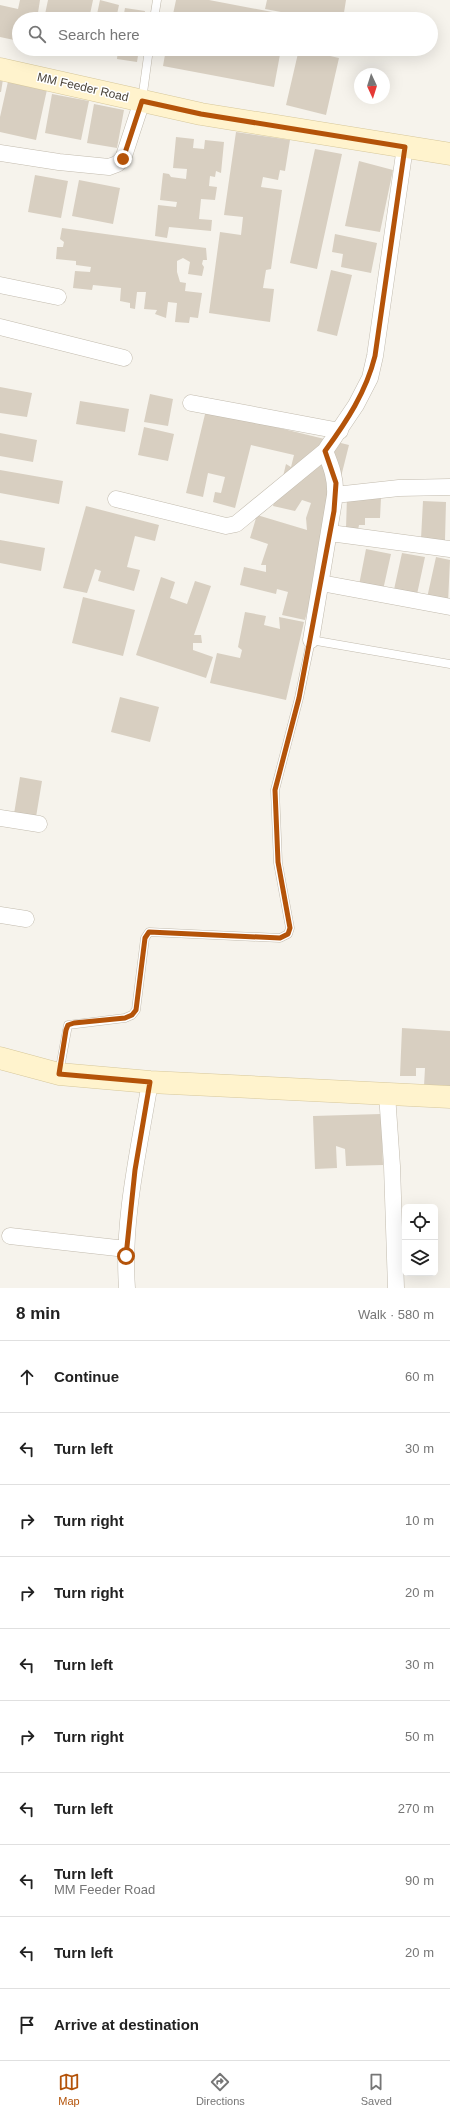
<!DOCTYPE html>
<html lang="en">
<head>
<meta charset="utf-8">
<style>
	:root { --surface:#fff; --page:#f6f6f6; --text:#222; --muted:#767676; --line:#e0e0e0; --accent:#b45309 }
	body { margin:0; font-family:Helvetica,sans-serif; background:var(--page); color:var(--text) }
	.controls { position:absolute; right:12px; bottom:12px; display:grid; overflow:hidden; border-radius:6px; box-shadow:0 4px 16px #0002 }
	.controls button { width:36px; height:36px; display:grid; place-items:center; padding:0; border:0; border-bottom:1px solid var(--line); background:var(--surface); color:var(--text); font:20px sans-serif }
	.compass { position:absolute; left:354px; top:68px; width:36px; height:36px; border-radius:50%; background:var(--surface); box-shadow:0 4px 16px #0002; rotate:176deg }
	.stop { position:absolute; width:12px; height:12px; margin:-9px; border:3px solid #b45309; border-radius:50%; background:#fff }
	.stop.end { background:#b45309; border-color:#fff; box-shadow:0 1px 4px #0008 }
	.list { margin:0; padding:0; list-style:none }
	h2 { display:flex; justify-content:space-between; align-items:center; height:52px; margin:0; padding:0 16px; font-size:17px }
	h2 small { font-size:13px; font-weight:400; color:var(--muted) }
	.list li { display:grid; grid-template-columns:26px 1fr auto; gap:12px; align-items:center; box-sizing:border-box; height:72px; padding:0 16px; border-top:1px solid var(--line) }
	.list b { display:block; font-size:15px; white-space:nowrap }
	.list p { margin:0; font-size:13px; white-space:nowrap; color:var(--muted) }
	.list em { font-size:13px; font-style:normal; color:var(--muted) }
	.icon { flex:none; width:22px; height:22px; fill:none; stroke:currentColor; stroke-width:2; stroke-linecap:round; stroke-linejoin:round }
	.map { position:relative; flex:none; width:450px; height:1288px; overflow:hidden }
	.search { position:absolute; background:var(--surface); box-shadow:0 4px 16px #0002; left:12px; right:12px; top:12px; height:44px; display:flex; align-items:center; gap:10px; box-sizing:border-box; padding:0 14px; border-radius:22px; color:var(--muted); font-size:15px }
	.sheet { height:772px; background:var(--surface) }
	nav { display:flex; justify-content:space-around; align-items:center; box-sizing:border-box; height:56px; border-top:1px solid var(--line); background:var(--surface); font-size:11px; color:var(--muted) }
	nav a { display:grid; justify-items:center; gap:2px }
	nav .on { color:var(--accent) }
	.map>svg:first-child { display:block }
	.building { fill:#d8cfc1 }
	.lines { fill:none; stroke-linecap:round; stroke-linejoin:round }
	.lane-casing { stroke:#c2bbae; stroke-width:9 }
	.street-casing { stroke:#c2bbae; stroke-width:17 }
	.secondary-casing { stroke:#d6c79b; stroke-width:23 }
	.lane { stroke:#fff; stroke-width:8 }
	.street { stroke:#fff; stroke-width:16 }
	.secondary { stroke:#fff3cd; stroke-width:22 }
	.route { stroke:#b45309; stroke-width:5 }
	.labels { text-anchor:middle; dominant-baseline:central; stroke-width:3; stroke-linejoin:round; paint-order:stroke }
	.street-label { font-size:12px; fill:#4b4439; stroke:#fff }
</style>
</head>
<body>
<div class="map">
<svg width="450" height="1288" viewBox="0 0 450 1288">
	<rect width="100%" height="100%" fill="#f6f3ec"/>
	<path class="building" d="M 20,0 L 40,0 L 37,19 L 19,19 L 19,41 L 0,37 L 0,5 L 18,9 Z
		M 48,0 L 93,0 L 89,19 L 44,19 Z
		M 100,0 L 119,5 L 116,19 L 96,19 Z
		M 176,0 L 209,0 L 288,15 L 287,19 L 172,19 Z
		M 267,0 L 346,0 L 343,19 L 318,19 L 265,9 Z
		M 125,8 L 145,11 L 144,19 L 123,19 Z
		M 95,49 L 109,49 L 108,53 Z
		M 118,49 L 139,49 L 137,62 L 117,59 Z
		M 166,49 L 281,49 L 274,87 L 163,66 Z
		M 299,49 L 339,58 L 326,115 L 286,105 Z
		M 0,72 L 4,73 L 1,92 L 0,92 Z
		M 9,77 L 48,85 L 36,140 L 0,132 L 0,117 Z
		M 52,94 L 89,101 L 81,140 L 45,133 Z
		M 94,104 L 124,110 L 117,148 L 87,143 Z
		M 236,132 L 290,140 L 285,171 L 280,170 L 278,180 L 263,177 L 261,187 L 282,190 L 271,269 L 266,270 L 263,288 L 274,289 L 270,322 L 209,313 L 220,232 L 241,235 L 243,217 L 224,215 Z
		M 176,137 L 194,139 L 193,148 L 204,149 L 205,140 L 224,142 L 221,173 L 216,171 L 215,177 L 210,176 L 209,186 L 217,187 L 215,200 L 201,199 L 199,219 L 212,220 L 211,231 L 169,227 L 167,238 L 155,236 L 158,205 L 176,207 L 177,202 L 160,200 L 163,173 L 169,174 L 171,177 L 186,179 L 187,169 L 173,168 Z
		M 315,149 L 342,154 L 317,269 L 290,263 Z
		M 359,161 L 393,170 L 380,232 L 345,226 Z
		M 35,175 L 68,181 L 61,218 L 28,212 Z
		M 79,180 L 120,188 L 113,224 L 72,216 Z
		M 62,228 L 206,248 L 207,260 L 203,260 L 202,264 L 204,267 L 202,276 L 188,274 L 190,262 L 183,258 L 177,261 L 177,272 L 180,282 L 186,283 L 185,291 L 202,293 L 198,318 L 190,317 L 189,323 L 175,322 L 177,303 L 168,302 L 166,318 L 155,314 L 157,310 L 144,309 L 146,292 L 137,292 L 135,309 L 130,308 L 130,303 L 120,301 L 121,288 L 93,285 L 92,290 L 73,288 L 75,271 L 90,272 L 91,267 L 76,265 L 76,261 L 56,259 L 57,247 L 63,247 L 64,242 L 60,239 Z
		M 335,234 L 377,243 L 371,273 L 341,267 L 343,254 L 332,252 Z
		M 331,270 L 352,275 L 337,336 L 317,331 Z
		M 0,387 L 32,393 L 27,417 L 0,413 Z
		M 150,394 L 173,399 L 168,426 L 144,422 Z
		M 80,401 L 129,409 L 125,432 L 76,424 Z
		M 206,410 L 349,445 L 305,620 L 282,615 L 288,592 L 277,589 L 276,594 L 240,585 L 244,567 L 266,572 L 266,565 L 261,565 L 268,544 L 250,538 L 257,515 L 307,530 L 306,518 L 311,503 L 302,500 L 295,511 L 273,506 L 276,493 L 279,493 L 286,464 L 291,467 L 294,455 L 251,445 L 235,508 L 213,502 L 215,492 L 221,493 L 225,477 L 208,473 L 203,497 L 186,493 Z
		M 144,427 L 174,434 L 168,461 L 138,455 Z
		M 0,433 L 37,440 L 33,462 L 0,456 Z
		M 0,470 L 63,481 L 59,504 L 0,493 Z
		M 347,496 L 381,498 L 380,518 L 365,518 L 365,525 L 359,525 L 358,530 L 346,529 Z
		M 423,501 L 446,502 L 445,540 L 421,539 Z
		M 86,506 L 159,525 L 155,541 L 135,536 L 127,567 L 140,570 L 134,591 L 98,581 L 101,571 L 95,569 L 87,593 L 63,588 Z
		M 0,540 L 45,548 L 41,571 L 0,563 Z
		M 366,549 L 391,554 L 383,590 L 359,585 Z
		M 402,553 L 425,557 L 416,599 L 393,594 Z
		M 436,557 L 450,560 L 448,603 L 427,598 Z
		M 161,577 L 175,582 L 170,598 L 187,604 L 195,581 L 211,586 L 194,635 L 201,635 L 202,643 L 193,643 L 193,650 L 213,657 L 206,678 L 136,655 Z
		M 83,597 L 135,610 L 123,656 L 72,643 Z
		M 245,612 L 266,616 L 264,625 L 280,629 L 279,617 L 304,622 L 286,700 L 210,683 L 217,653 L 240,658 L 242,650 L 238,647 Z
		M 120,697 L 159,707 L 150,742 L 111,732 Z
		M 20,777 L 42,781 L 36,817 L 14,814 Z
		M 402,1028 L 450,1031 L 450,1087 L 424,1086 L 425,1068 L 416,1068 L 416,1076 L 400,1076 Z
		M 381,1114 L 383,1165 L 346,1166 L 345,1149 L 336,1146 L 337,1168 L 315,1169 L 313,1116 Z"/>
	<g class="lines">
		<g class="lane-casing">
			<path id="lane" d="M 154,19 L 157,0
				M 142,100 L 149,49
				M 59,1073 L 68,1025 L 125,1018 L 132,1015 L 136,1010 L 145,938 L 149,932 L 280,938 L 288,934 L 290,928 L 278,863 L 275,790 L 299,698 L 311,640 L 450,664"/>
		</g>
		<g class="street-casing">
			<path id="street" d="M 0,153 L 59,162 L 109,167 L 117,164 L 123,159 L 142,101
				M 0,285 L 58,297
				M 0,327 L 124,358
				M 191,403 L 340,431
				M 335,495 L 399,488 L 450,487
				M 116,499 L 226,526 L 236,524 L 325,451 L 356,405 L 370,378 L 375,356 L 405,147
				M 330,533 L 450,549
				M 321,583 L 450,607
				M 311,640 L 335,495 C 336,478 331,466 325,451
				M 0,818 L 39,824
				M 0,915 L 26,919
				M 387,1094 L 392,1166 L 396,1288
				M 10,1236 L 126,1249
				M 127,1288 C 122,1219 139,1150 150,1082"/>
		</g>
		<g class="secondary-casing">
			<path id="secondary" d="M 0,69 L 201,114 L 450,154
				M 0,1058 L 59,1074 L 150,1082 L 450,1097"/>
		</g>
		<use href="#lane" class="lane"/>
		<use href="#street" class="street"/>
		<use href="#secondary" class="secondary"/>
	</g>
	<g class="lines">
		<path class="route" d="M 123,159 L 142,101 L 201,114 L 405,147 L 375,356 C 366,392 347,421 325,451 L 336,483 L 334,511 L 299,698 L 275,790 L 278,862 L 290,928 L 288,934 L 280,938 L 149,932 L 145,938 L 136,1010 L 132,1015 L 125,1018 L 74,1023 L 68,1025 L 66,1030 L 59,1074 L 150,1082 L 135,1170 L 126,1256"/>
	</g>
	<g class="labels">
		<g class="street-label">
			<text transform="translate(83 87) rotate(13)">MM Feeder Road</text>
		</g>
	</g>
</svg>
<div class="controls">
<button><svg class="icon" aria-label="locate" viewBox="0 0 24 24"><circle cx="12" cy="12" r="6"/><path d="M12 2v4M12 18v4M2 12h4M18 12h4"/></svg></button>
<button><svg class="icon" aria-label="layers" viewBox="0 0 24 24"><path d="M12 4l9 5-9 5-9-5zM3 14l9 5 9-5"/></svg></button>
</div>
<svg class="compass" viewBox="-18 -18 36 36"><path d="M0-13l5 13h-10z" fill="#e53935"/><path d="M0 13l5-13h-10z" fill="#767676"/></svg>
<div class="stop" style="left:126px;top:1256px"></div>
<div class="stop end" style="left:123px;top:159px"></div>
<div class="search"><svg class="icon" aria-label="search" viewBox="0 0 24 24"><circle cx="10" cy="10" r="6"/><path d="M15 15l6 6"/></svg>Search here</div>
</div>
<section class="sheet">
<h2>8 min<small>Walk · 580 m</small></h2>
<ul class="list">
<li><svg class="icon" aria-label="ahead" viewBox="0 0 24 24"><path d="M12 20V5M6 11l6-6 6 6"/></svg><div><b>Continue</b></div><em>60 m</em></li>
<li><svg class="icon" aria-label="left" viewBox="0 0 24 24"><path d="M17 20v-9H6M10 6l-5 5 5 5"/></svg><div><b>Turn left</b></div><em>30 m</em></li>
<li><svg class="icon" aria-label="right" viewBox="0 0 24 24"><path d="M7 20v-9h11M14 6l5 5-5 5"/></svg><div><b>Turn right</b></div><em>10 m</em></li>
<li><svg class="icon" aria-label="right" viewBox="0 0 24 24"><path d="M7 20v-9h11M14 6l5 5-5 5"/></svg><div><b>Turn right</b></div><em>20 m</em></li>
<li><svg class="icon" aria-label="left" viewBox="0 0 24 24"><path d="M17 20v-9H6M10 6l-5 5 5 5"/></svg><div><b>Turn left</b></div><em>30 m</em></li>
<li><svg class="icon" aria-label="right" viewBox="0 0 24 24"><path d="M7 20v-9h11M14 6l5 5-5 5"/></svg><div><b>Turn right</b></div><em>50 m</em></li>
<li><svg class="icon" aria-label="left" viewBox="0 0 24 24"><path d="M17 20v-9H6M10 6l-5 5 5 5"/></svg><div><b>Turn left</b></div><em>270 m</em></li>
<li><svg class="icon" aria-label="left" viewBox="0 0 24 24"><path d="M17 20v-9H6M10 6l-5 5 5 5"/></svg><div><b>Turn left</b><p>MM Feeder Road</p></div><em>90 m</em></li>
<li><svg class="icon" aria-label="left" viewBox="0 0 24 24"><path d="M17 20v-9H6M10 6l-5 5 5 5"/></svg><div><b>Turn left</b></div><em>20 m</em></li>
<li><svg class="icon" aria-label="arrive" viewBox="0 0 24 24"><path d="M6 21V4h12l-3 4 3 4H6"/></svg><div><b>Arrive at destination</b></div></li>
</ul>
</section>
<nav>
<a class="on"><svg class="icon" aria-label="map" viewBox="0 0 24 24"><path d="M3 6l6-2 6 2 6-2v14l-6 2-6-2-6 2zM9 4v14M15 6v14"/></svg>Map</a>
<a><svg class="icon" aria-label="directions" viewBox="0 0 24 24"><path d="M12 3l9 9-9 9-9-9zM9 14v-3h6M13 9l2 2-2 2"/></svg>Directions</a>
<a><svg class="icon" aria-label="saved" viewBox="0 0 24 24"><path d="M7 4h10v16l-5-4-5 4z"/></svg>Saved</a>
</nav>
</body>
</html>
